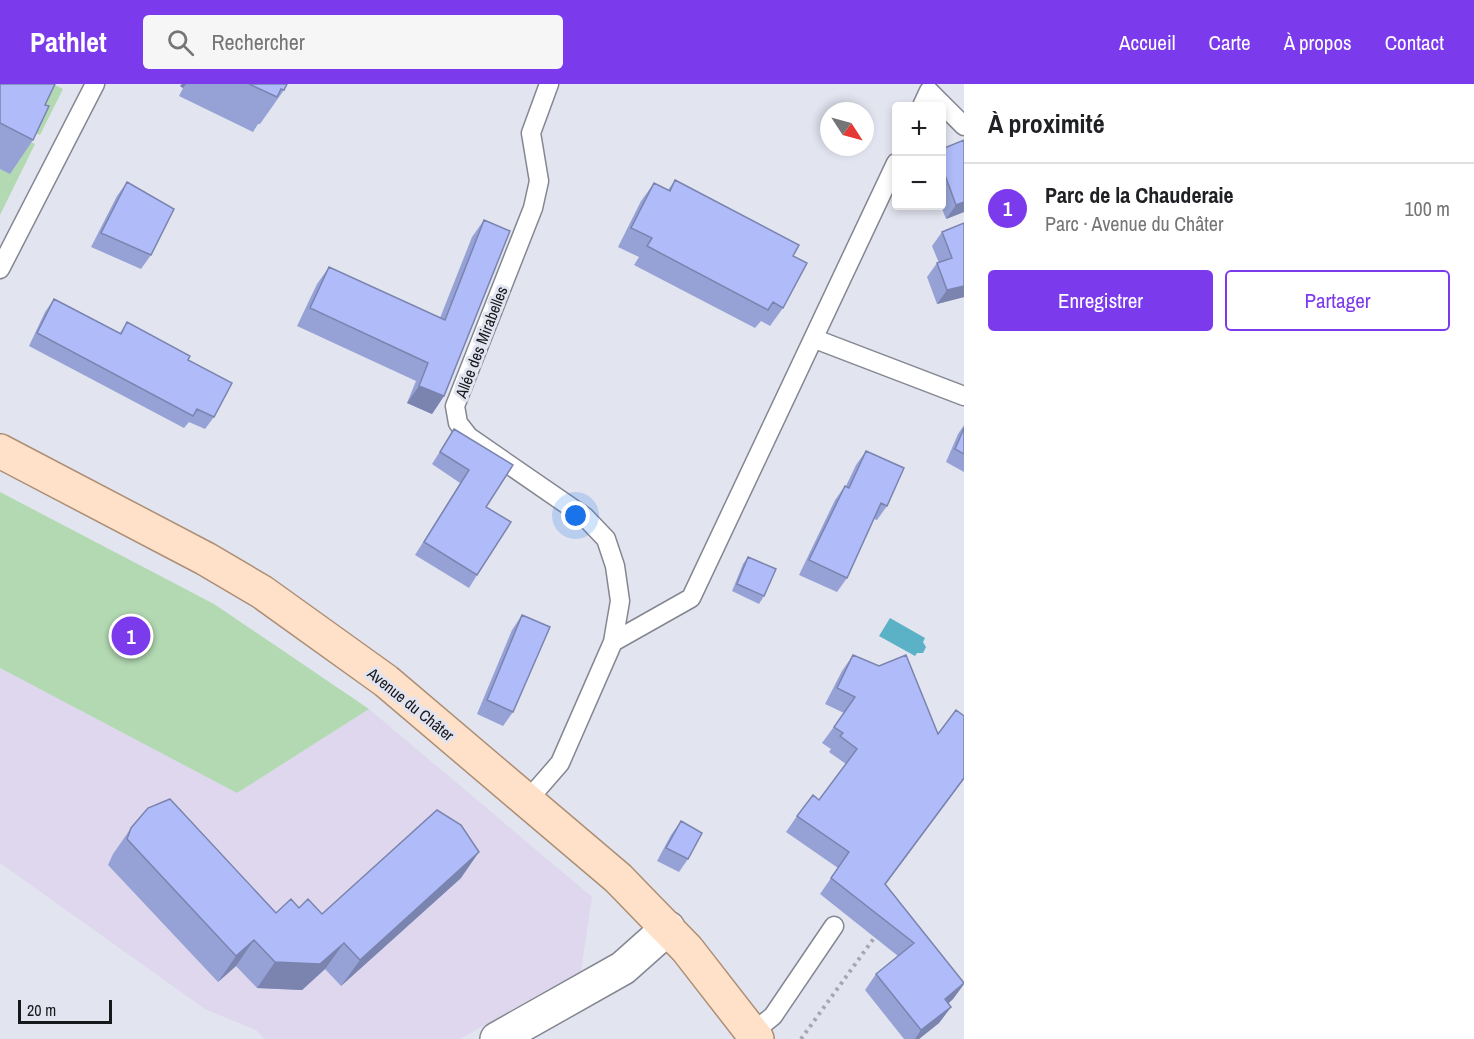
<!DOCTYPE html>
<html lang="fr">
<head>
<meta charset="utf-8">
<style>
	:root { --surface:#fff; --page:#f6f6f6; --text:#202124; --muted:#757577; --line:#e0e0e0; --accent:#7c3aed }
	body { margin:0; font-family:"Archivo Narrow",sans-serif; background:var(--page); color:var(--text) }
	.controls { position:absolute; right:18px; top:18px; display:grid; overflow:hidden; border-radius:6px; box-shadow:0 3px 9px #0003 }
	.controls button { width:54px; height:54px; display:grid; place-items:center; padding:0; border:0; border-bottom:2px solid var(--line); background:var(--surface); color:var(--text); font:30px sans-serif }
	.compass { position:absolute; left:820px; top:18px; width:54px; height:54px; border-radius:50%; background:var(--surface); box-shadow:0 3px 9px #0003; rotate:126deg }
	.scale { position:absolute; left:18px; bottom:15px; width:94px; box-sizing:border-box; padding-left:6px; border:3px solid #17181c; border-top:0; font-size:16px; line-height:21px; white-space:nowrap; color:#17181c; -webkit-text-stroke:4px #e2e4f0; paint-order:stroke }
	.you { position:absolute; left:576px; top:432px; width:21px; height:21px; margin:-15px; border:4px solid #fff; border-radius:50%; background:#1a73e8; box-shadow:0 0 0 9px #1a73e833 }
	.badge { display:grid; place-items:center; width:39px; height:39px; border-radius:50%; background:var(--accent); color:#fff; font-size:20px; font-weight:700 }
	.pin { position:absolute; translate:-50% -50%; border:3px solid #fff; box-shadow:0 2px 6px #0006 }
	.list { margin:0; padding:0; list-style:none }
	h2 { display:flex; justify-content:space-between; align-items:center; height:78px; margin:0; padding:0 24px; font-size:26px }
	h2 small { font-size:20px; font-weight:400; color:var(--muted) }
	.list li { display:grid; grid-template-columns:39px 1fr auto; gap:18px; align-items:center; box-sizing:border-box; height:90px; padding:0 24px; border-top:2px solid var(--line) }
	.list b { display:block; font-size:22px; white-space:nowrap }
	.list p { margin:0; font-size:20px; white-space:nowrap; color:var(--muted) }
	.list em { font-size:20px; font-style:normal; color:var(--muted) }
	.actions { display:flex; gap:12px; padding:18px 24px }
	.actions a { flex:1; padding:14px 0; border:2px solid var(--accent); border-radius:6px; text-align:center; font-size:21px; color:var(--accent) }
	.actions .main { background:var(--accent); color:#fff }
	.icon { flex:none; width:33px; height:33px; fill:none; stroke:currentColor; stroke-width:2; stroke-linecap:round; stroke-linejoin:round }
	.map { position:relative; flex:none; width:964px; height:955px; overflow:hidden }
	header { display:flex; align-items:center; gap:36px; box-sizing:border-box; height:84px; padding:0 30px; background:var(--accent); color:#fff }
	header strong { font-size:28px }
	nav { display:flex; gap:33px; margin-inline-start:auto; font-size:21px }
	.search { width:420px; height:54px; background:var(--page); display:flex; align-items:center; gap:15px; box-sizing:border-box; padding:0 21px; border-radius:6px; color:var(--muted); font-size:22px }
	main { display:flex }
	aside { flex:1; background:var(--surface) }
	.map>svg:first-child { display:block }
	.commercial { fill:#ded7ed }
	.green { fill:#b3d9b2 }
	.water { fill:#5bb1c6 }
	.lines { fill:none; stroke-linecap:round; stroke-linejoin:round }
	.lane-casing { stroke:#848791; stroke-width:21 }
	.street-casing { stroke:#848791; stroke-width:36 }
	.primary-casing { stroke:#ac8e74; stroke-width:36 }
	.path { stroke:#a5a6b0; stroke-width:4; stroke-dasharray:3 4.5; stroke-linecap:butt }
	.lane { stroke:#fff; stroke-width:18 }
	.street { stroke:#fff; stroke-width:33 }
	.primary { stroke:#fee1c8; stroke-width:33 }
	.wall { fill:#96a2d6 }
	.shaded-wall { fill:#7a84ae }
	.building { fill:#afbcf9; stroke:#7a84ae; stroke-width:1.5 }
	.labels { text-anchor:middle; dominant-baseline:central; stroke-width:6; stroke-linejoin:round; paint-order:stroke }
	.street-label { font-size:16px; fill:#17181c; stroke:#e2e4f0 }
</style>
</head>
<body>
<header>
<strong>Pathlet</strong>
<div class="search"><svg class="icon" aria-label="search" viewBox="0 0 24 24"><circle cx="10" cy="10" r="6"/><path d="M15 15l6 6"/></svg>Rechercher</div>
<nav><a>Accueil</a><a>Carte</a><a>À propos</a><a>Contact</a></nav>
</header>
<main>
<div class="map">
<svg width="964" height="955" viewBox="0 0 964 955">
	<rect width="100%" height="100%" fill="#e2e4f0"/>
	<path class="commercial" d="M 0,584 L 237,709 L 369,625 L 592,813 L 581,887 L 460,955 L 265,955 L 256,946 L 205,925 L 0,779 Z"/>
	<path class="green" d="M 53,0 L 63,5 L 40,51 L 26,45 Z
		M 26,56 L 35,60 L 0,131 L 0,85 L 10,89 Z
		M 0,408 L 214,520 L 369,625 L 237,709 L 0,584 Z"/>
	<path class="water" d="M 890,534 L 925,554 L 923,558 L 926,563 L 923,569 L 917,569 L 915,572 L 879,552 Z"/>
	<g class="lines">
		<g class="lane-casing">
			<path id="lane" d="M 549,0 L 531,49 L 539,97 L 533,124 L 455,322 L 458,339 L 469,353 L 585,433 L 606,455 L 615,482 L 620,517 L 613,558
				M 922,22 L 929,7 L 964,42
				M 0,185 L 95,0
				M 815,255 L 964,312
				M 527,717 L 560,679 L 613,558 L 691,514 L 896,79
				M 752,949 L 773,932 L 834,842"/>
		</g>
		<g class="street-casing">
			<path id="street" d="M 497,955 L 623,884 L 668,844"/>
		</g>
		<g class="primary-casing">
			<path id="primary" d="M 0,367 L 206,475 L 262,508 L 386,597 L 618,794 L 687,865 L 757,955"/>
		</g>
		<path class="path" d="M 801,955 L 877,850"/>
		<use href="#lane" class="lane"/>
		<use href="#street" class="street"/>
		<use href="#primary" class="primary"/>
	</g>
	<path class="wall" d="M 0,0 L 45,21 L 33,56 L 10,90 L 0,85 Z
		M 182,0 L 287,0 L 284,6 L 260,40 L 258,40 L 253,48 L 179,12 L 183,4 L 180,2 Z
		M 964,56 L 964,128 L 946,135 L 941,122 L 942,65 Z
		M 675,96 L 793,172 L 783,224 L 770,242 L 761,237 L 755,244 L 634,181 L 639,173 L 618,163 L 641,117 L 654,99 L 668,106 Z
		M 127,98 L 151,171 L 141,185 L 91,163 L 117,112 Z
		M 484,136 L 444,312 L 432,330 L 407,319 L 416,297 L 297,242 L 317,200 L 329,183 L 440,234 L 472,153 Z
		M 964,139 L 964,213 L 937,220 L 927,193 L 937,179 L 939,179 L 932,162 L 942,148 Z
		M 54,215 L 120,249 L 127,238 L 188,276 L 214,333 L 205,345 L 189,338 L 184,344 L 29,262 L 45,228 Z
		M 964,341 L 964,388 L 946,378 L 958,350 Z
		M 454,345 L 486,423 L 477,491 L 469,504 L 415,471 L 460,399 L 432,380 Z
		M 866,367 L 887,422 L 877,436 L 874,435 L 847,494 L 837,508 L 799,491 L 835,416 L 845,402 L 846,402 L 856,381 Z
		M 748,473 L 764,512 L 759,520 L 732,507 L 743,480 Z
		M 522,531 L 513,628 L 503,642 L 477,630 L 512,546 Z
		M 853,571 L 938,650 L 964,632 L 964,695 L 885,800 L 964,900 L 953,915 L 948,920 L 951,923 L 939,939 L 919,955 L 904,955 L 865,906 L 876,890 L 898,872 L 820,810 L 838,784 L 786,748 L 797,732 L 819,716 L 846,680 L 829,668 L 831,665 L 822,659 L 844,629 L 825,620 L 842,587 Z
		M 681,737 L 688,775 L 679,788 L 657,777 L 671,751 Z
		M 131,744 L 276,829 L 299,824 L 322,830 L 461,794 L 341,902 L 325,885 L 302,906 L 257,904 L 236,882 L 218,898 L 108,781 L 113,770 Z"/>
	<path class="shaded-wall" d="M 182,0 L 186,0 L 183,4 L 180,2 Z
		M 964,118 L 964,128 L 946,135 L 956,121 Z
		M 964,202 L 964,213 L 937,220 L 947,206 Z
		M 419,302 L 444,312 L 432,330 L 407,319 Z
		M 964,694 L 964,695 L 874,816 L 885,800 Z
		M 479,768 L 461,794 L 341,902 L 360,876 Z
		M 254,856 L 236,882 L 218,898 L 236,872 Z
		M 344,859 L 325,885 L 302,906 L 257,904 L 275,878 Z
		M 964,900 L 953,915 L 934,931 L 945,915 Z
		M 951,923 L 939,939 L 919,955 L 915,955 L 921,946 Z"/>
	<path class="building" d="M 0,0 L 55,0 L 45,21 L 49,22 L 33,56 L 0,39 Z
		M 249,0 L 287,0 L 284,6 L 281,5 L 277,13 Z
		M 964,56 L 964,118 L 956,121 L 942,83 L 942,65 Z
		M 675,96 L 799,161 L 793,172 L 807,179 L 783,224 L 773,218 L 768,226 L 647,162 L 652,154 L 631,144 L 654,99 L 670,107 Z
		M 127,98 L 174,125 L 151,171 L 101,149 Z
		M 484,136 L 510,147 L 444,312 L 419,302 L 428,279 L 310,224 L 329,183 L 445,236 Z
		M 964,139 L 964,202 L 947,206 L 937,179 L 952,174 L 942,148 Z
		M 54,215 L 121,250 L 127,238 L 190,272 L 188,276 L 232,299 L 214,333 L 197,325 L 193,332 L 37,249 Z
		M 964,344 L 964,370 L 955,365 Z
		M 454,345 L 513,381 L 486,423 L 511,438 L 477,491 L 424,458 L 469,386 L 440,368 Z
		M 866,367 L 904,384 L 887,422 L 881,419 L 847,494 L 809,476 L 845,402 L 849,404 Z
		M 748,473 L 776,485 L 764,512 L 737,500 Z
		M 522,531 L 550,543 L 513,628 L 487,616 Z
		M 853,571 L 879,582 L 906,571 L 938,650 L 956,626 L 964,632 L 964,694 L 885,800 L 964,899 L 945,915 L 951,923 L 921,946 L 876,890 L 914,859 L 831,794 L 849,768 L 797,732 L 813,711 L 819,716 L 857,665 L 840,652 L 843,649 L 834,643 L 855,613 L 837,604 Z
		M 170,715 L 276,829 L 291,815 L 299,824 L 308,815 L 322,830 L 437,726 L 461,741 L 479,768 L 360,876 L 344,859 L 320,880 L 275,878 L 254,856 L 236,872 L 127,755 L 131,744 L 148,724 Z
		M 681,737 L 702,749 L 688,775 L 666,764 Z"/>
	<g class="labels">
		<g class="street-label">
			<text transform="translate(481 258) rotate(-69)">Allée des Mirabelles</text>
			<text transform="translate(411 620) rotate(39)">Avenue du Châter</text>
		</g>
	</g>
</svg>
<div class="controls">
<button>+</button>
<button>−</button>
</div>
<svg class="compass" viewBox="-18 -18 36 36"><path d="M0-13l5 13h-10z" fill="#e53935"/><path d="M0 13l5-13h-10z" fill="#757577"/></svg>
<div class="scale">20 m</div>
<div class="you"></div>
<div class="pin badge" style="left:131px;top:552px">1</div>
</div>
<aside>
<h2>À proximité<small></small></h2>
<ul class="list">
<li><span class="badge">1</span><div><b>Parc de la Chauderaie</b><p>Parc · Avenue du Châter</p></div><em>100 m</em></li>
</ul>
<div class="actions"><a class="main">Enregistrer</a><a>Partager</a></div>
</aside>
</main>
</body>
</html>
